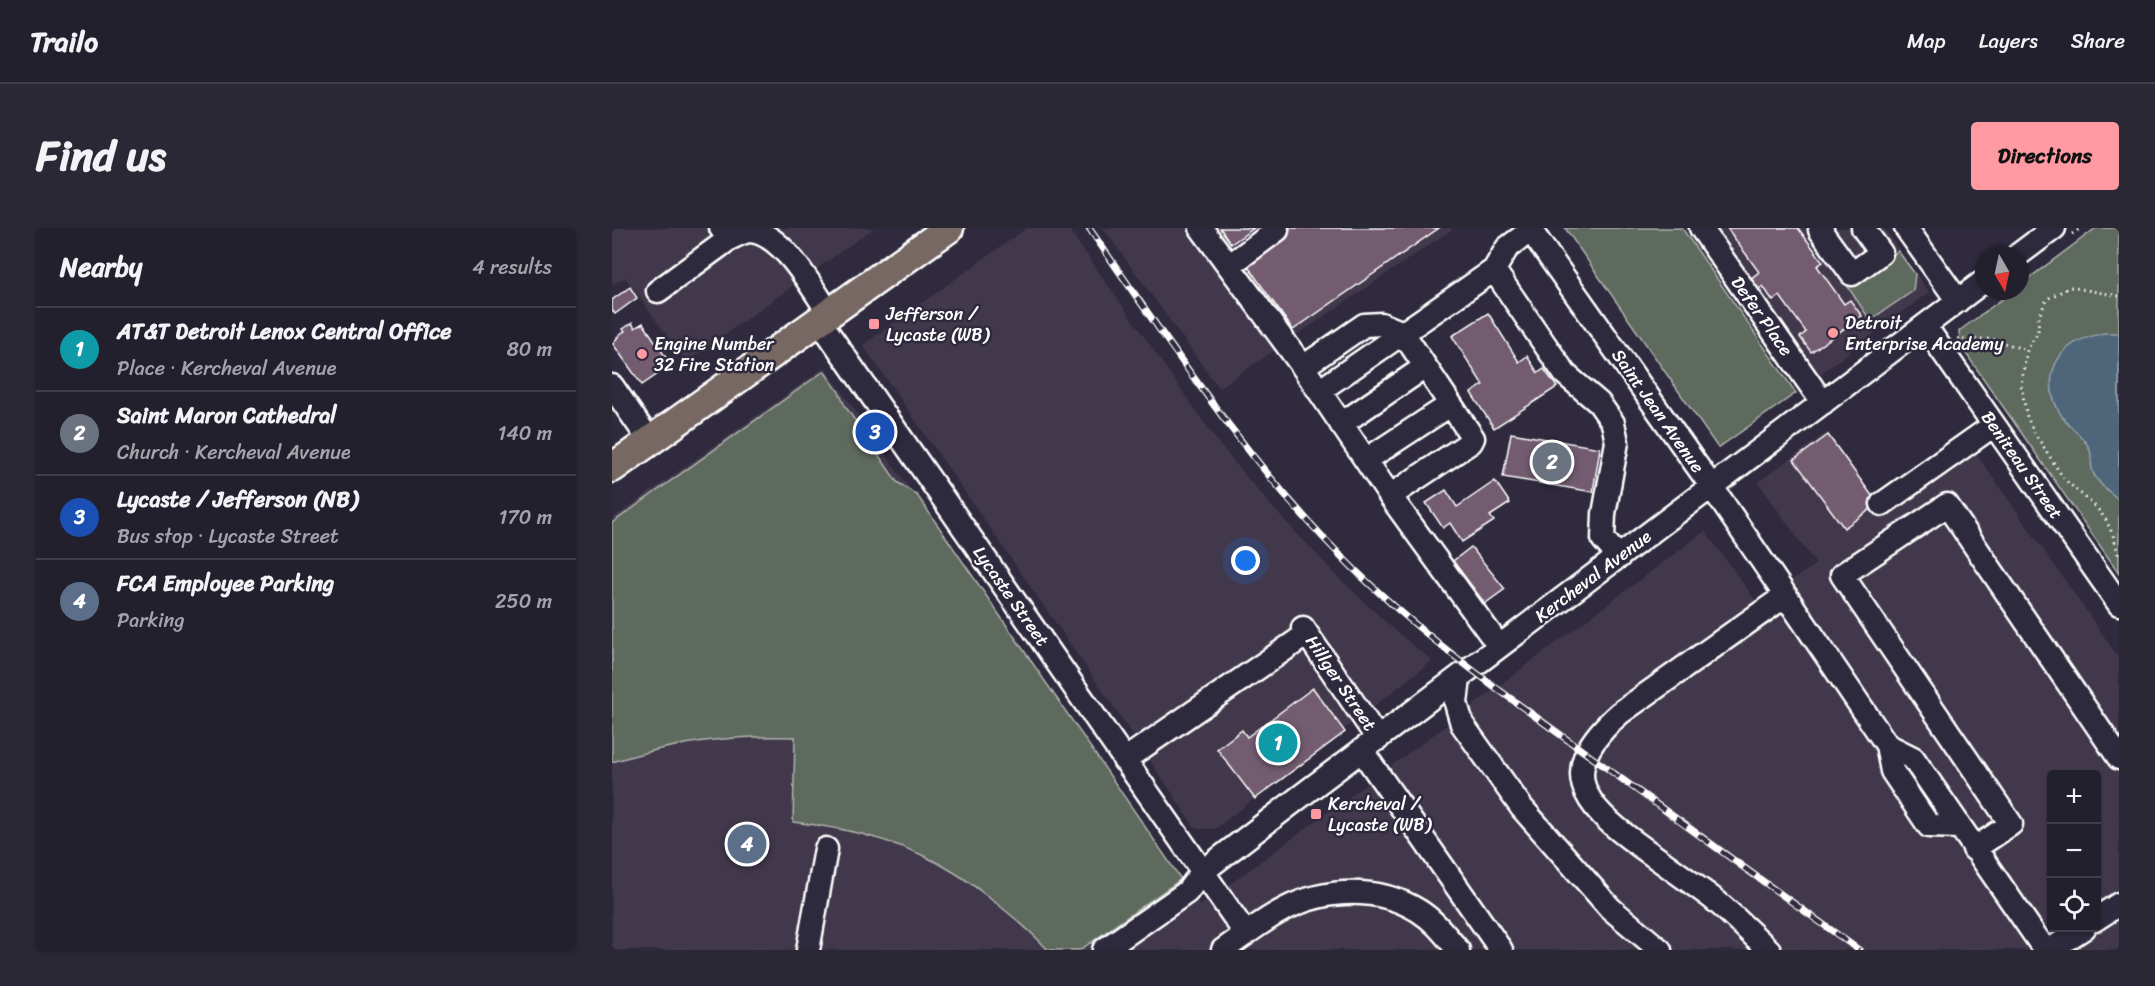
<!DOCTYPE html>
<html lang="en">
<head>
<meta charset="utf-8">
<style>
	:root { --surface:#23202e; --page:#2b2836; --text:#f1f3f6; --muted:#a3a3aa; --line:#403e4a; --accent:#ff9aa2 }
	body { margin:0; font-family:Sriracha,sans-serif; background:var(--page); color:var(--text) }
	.controls { position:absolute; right:18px; bottom:18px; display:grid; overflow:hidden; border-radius:6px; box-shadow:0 2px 4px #0004 }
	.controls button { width:54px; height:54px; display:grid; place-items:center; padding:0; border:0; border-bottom:2px solid var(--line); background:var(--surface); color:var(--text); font:30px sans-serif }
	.compass { position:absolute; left:1363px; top:18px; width:54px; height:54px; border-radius:50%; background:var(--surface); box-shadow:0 2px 4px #0004; rotate:171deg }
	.you { position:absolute; left:634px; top:333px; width:21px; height:21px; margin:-15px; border:4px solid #fff; border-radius:50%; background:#1a73e8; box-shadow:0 0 0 9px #1a73e833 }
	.badge { display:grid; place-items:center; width:39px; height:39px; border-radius:50%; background:var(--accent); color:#fff; font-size:20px; font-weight:700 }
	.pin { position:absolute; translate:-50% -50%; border:3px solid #fff; box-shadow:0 2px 6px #0006 }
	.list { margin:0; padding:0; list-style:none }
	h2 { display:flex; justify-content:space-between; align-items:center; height:78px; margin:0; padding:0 24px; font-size:26px }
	h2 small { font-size:20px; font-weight:400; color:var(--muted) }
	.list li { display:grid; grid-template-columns:39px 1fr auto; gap:18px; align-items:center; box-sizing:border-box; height:84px; padding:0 24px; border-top:2px solid var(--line) }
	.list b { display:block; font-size:22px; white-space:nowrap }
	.list p { margin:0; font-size:20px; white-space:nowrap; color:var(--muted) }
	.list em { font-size:20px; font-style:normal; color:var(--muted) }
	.icon { flex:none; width:33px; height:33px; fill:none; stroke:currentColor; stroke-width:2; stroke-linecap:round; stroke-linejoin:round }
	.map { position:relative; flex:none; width:1507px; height:722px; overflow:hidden; border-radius:6px }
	header { display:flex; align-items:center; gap:36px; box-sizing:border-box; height:84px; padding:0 30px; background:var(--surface); border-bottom:2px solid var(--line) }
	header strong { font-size:28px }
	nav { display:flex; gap:33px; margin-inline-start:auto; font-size:21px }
	.intro { display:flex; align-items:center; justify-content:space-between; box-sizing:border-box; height:144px; padding:0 36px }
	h1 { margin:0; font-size:42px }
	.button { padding:15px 27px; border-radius:6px; background:var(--accent); color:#111; font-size:21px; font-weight:700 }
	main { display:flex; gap:36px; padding:0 36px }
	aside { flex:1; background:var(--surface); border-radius:6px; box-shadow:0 2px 4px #0004 }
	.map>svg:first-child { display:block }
	.built { fill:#43394c; fill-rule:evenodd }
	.green { fill:#5f6a5f; stroke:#afb4af; stroke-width:1.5 }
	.water { fill:#4f667a; stroke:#95a3af; stroke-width:1.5 }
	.building { fill:#735c6f; stroke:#fff; stroke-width:1.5 }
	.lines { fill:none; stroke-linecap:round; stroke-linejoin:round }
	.minor-casing { stroke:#fff; stroke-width:27 }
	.major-casing { stroke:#fff; stroke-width:33 }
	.path { stroke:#fff; stroke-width:3; stroke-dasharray:1.5 4.5; stroke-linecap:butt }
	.minor { stroke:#2f2a3d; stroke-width:22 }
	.major { stroke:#776864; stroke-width:28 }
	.rail-casing { stroke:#fff; stroke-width:7 }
	.rail { stroke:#2f2a3d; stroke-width:4.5; stroke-dasharray:14; stroke-linecap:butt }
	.poi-dot { fill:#ff9aa2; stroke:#2f2a3d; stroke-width:2 }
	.labels { text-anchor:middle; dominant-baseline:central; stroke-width:5; stroke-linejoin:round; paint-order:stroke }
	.poi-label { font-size:18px; fill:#fff; stroke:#2f2a3d; text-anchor:start }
	.street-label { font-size:18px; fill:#fff; stroke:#2f2a3d }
</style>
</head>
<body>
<header>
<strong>Trailo</strong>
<nav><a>Map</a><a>Layers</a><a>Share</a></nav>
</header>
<div class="intro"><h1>Find us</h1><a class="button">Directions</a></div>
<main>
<aside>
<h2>Nearby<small>4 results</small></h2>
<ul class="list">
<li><span class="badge" style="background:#0f9aa8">1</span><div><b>AT&amp;T Detroit Lenox Central Office</b><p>Place · Kercheval Avenue</p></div><em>80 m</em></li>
<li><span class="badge" style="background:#6b7280">2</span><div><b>Saint Maron Cathedral</b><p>Church · Kercheval Avenue</p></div><em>140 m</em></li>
<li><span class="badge" style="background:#1a4fb4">3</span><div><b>Lycaste / Jefferson (NB)</b><p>Bus stop · Lycaste Street</p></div><em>170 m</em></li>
<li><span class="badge" style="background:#5c6f8a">4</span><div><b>FCA Employee Parking</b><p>Parking</p></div><em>250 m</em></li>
</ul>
</aside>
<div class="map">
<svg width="1507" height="722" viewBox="0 0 1507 722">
	<rect width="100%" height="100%" fill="#2f2a3d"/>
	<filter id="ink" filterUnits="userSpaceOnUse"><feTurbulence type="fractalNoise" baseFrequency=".0167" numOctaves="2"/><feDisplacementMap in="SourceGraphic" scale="12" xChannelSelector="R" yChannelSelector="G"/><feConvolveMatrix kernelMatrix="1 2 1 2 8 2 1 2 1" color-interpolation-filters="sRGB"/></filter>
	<g filter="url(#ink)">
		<path class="built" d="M 0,0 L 262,0 L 74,134 L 13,49 L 0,57 Z
			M 415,0 L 456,0 L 607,216 L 660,279 L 728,351 L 781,401 L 820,433 L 603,601 L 584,601 L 515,498 L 251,117 Z
			M 491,0 L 842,0 L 607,160 Z
			M 1105,0 L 1272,0 L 1317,64 L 1208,146 Z
			M 213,139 L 588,678 L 835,497 L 1093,303 L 1146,376 L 1204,336 L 1146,254 L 1216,204 L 1274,285 L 1363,224 L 1507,430 L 1507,722 L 0,722 L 0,291 ZM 1440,546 L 1484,546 L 1484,700 L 1440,700 Z"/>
		<path class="green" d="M 953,0 L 1070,0 L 1184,165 L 1106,220 Z
			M 1484,0 L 1507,0 L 1507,345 L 1348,117 L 1347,103 L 1401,63 L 1408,63 L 1408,57 Z
			M 1286,23 L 1303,46 L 1301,63 L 1258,92 L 1236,59 Z
			M 212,143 L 227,164 L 233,178 L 285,254 L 305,267 L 569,651 L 468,722 L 436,722 C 420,704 403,690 384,675 C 371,665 358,654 343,645 C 296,615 236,600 181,594 L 183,509 C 115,507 65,514 0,534 L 0,295 Z"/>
		<path class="water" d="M 1492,105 L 1507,105 L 1507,272 C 1497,263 1483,254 1480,241 C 1478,233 1481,225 1476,218 C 1470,207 1458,200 1451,190 C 1435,167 1434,138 1457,119 C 1467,111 1480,108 1492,105 Z"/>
		<path class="building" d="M 608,0 L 642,0 L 619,16 Z
			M 679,0 L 827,0 L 681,102 L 632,33 Z
			M 1115,0 L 1186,0 L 1211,34 L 1205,38 L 1232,76 L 1238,72 L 1250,88 L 1199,124 L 1188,109 L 1194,104 L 1168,68 L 1161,73 L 1151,58 L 1146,62 L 1138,51 L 1147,44 Z
			M 18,59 L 25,70 L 3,86 L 0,82 L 0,72 Z
			M 876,85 L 907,134 L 915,128 L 926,145 L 932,141 L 945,159 L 882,200 L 859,165 L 871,157 L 840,108 Z
			M 20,95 L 23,100 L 31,95 L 59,137 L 30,157 L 1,116 L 7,107 L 13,103 L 11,101 Z
			M 899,205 L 988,220 L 981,264 L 891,249 Z
			M 1216,207 L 1266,276 L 1232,300 L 1182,232 Z
			M 883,253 L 898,275 L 878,288 L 882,293 L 850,314 L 838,295 L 831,300 L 814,275 L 834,262 L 845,279 Z
			M 859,319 L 893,361 L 871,377 L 869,374 L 871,373 L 841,333 Z
			M 701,460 L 733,504 L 643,571 L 605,521 L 630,502 L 635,509 Z"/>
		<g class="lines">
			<g class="minor-casing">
				<path id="minor" d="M 109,0 L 117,11 C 123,8 132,3 139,3 C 171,6 200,60 217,85
					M 589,0 L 691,139
					M 917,0 L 1100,259 L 1275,517 L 1280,543 L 1317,598 L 1347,599
					M 1089,0 L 1211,175
					M 1210,0 L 1208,2 L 1240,46 L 1269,25 L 1251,0
					M 1294,0 L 1346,73
					M 1406,27 L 1442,0
					M 618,37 L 665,2
					M 882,42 L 953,146 L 987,175 L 1001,195 L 1005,214 L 992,286 L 991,311 L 1007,329
					M 46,63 L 117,11
					M 207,92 L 634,706
					M 1313,98 L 1507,376
					M 0,158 L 38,213
					M 707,163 L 791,105 L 861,210 L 859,214 L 778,268
					M 729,196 L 813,139
					M 754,232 L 838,177
					M 1270,276 L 1382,197
					M 691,400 L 766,511
					M 887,418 L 778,268 L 691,139 L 752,97 L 769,96 L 791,105 L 882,42 L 895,20 L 918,3
					M 847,450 L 844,475 L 850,496 L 910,580 L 998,680 L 1048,722
					M 1275,517 L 1301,530 L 1433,722
					M 750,523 L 889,722
					M 512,532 L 695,406
					M 1362,621 L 1399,596 L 1230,347 L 1335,277 L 1507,530
					M 1484,691 L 1507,676
					M 196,722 L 214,621
					M 492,722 L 575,664 L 590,644 L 689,568 L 1372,53
					M 611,722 C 631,708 651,692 673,681 C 714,660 767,658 807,683 C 823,693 834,708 846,722
					M 1157,722 C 1135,702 1115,680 1092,664 C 1070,648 1049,633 1028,618 C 969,576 943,542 1008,485 L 1173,368
					M 1438,722 L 1472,700"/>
			</g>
			<g class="major-casing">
				<path id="major" d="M 0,240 L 337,0"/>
			</g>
			<path class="path" d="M 1460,6 L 1469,0
				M 1507,68 L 1458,59 L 1435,71 L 1427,88 L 1426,104 L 1415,122 L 1409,157 L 1415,189 L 1422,204 L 1452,251 L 1485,280 L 1494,292 L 1501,307 L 1507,329
				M 1345,111 L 1379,111 L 1415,122
				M 1377,117 L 1379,111"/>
			<use href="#minor" class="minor"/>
			<use href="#major" class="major"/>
			<g class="rail-casing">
				<path id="rail" d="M 477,0 C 559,118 639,240 743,342 C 815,412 896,469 978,528 C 1067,593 1157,658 1247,722"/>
			</g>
			<use href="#rail" class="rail"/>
		</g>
	</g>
	<g class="poi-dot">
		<rect x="256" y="90" width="12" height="12" rx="3"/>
		<circle cx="1221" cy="105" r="6"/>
		<circle cx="30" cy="126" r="6"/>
		<rect x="698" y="580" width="12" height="12" rx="3"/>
	</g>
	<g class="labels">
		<g class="poi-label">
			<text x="274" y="86">Jefferson /<tspan x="274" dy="21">Lycaste (WB)</tspan></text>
			<text x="1233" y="95">Detroit<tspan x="1233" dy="21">Enterprise Academy</tspan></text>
			<text x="42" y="116">Engine Number<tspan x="42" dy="21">32 Fire Station</tspan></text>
			<text x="716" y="576">Kercheval /<tspan x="716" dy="21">Lycaste (WB)</tspan></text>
		</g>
		<g class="street-label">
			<text transform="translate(1150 88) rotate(55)">Defer Place</text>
			<text transform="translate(1046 183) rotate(55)">Saint Jean Avenue</text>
			<text transform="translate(1410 237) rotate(55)">Beniteau Street</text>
			<text transform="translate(981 348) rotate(-37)">Kercheval Avenue</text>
			<text transform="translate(399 368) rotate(55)">Lycaste Street</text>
			<text transform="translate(729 455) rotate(56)">Hillger Street</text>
		</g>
	</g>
</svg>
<div class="controls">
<button>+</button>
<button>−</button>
<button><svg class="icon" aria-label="locate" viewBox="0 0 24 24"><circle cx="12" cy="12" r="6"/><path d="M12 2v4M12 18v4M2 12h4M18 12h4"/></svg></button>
</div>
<svg class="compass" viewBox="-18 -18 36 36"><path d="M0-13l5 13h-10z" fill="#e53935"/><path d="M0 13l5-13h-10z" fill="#a3a3aa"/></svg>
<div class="you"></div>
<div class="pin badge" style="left:666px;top:515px;background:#0f9aa8">1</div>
<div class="pin badge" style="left:940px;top:234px;background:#6b7280">2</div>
<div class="pin badge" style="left:263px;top:204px;background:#1a4fb4">3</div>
<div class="pin badge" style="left:135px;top:616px;background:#5c6f8a">4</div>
</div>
</main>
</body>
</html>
